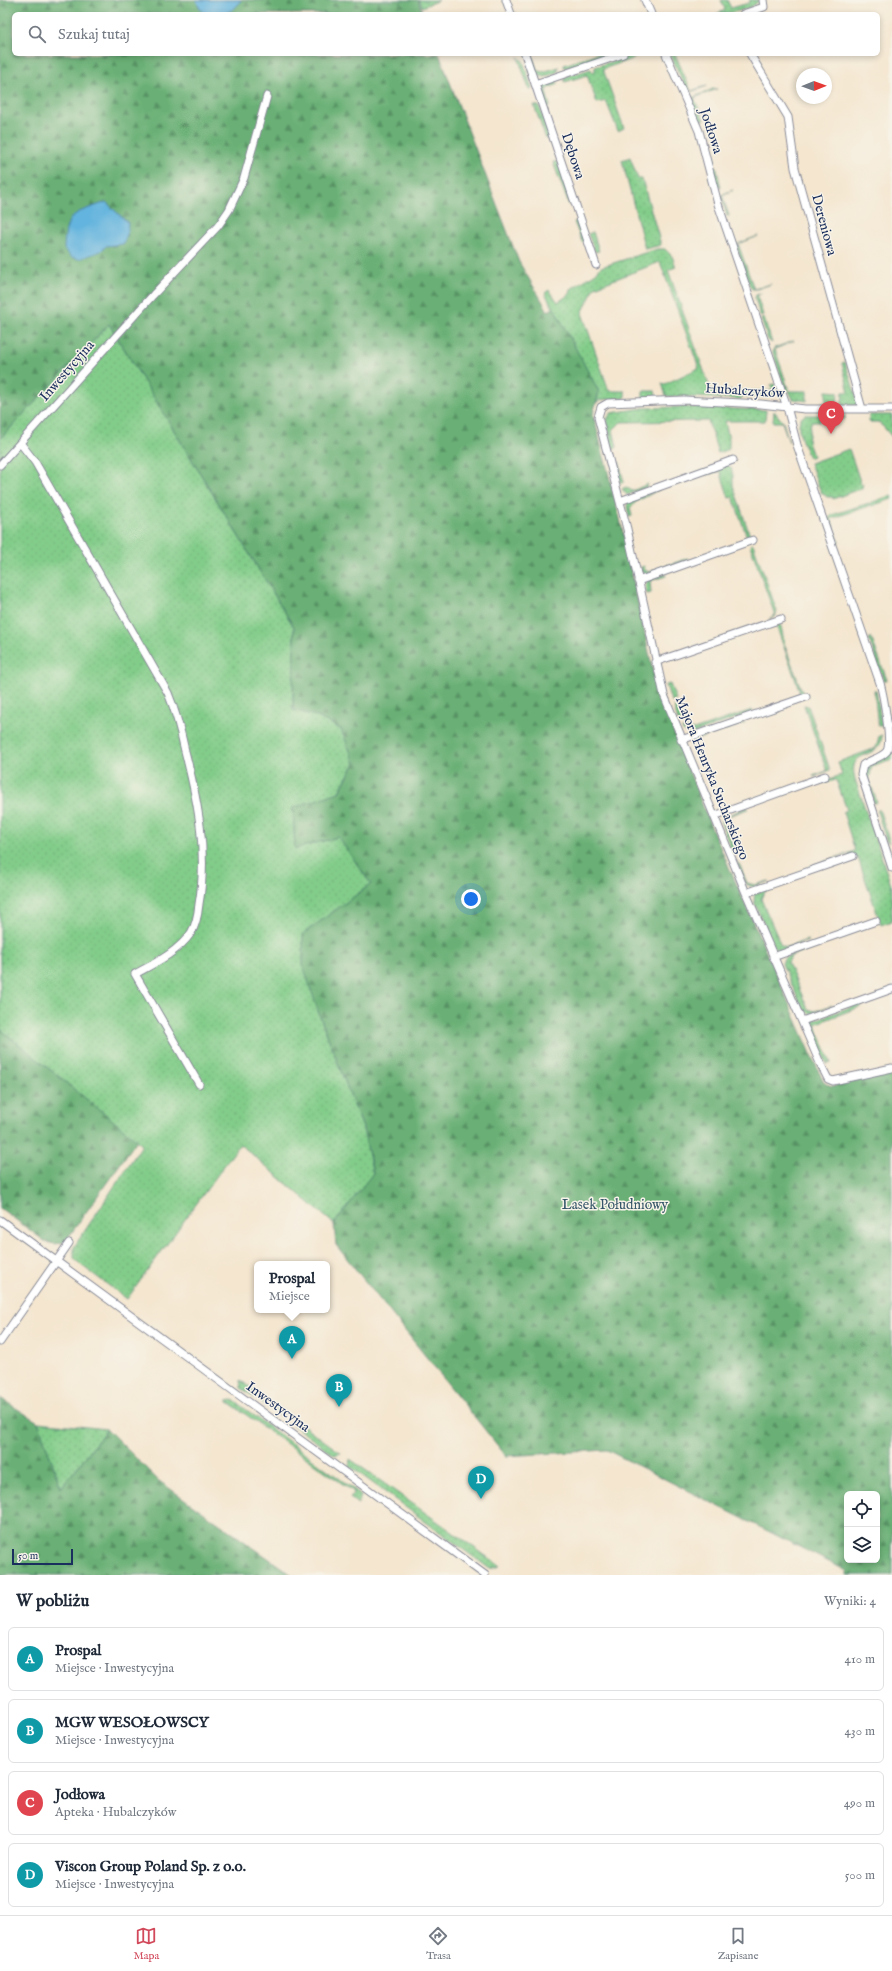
<!DOCTYPE html>
<html lang="pl">
<head>
<meta charset="utf-8">
<style>
	:root { --surface:#fff; --page:#f6f6f7; --text:#1f2937; --muted:#747a83; --line:#e0e1e3; --accent:#d1495b }
	body { margin:0; font-family:"IM FELL English",serif; background:var(--page); color:var(--text) }
	.controls { position:absolute; right:12px; bottom:12px; display:grid; overflow:hidden; border-radius:6px; box-shadow:0 2px 6px #0003 }
	.controls button { width:36px; height:36px; display:grid; place-items:center; padding:0; border:0; border-bottom:1px solid var(--line); background:var(--surface); color:var(--text); font:20px sans-serif }
	.compass { position:absolute; left:796px; top:68px; width:36px; height:36px; border-radius:50%; background:var(--surface); box-shadow:0 2px 6px #0003; rotate:89deg }
	.scale { position:absolute; left:12px; bottom:10px; width:61px; box-sizing:border-box; padding-left:4px; border:2px solid #1b2f5e; border-top:0; font-size:11px; line-height:14px; white-space:nowrap; color:#1b2f5e; -webkit-text-stroke:3px #f7f3e8; paint-order:stroke }
	.you { position:absolute; left:471px; top:899px; width:14px; height:14px; margin:-10px; border:3px solid #fff; border-radius:50%; background:#1a73e8; box-shadow:0 0 0 6px #1a73e833 }
	.badge { display:grid; place-items:center; width:26px; height:26px; border-radius:50%; background:var(--accent); color:#fff; font-size:13px; font-weight:700 }
	.pin { position:absolute; translate:-50% -33px; filter:drop-shadow(0 1px 2px #0008) }
	.pin::after { content:''; position:absolute; top:21px; width:14px; height:12px; background:inherit; clip-path:polygon(0 0,100% 0,50% 100%) }
	.popup { position:absolute; left:254px; top:1261px; width:76px; height:52px; box-sizing:border-box; display:grid; place-content:center; border-radius:6px; background:var(--surface); filter:drop-shadow(0 1px 3px #0005); font-size:13px; white-space:nowrap; color:var(--muted) }
	.popup b { font-size:15px; color:var(--text) }
	.popup::after { content:''; position:absolute; left:50%; top:100%; margin-left:-8px; border:8px solid transparent; border-top-color:var(--surface) }
	.list { margin:0; padding:0; list-style:none }
	h2 { display:flex; justify-content:space-between; align-items:center; height:52px; margin:0; padding:0 16px; font-size:17px }
	h2 small { font-size:13px; font-weight:400; color:var(--muted) }
	.list li { display:grid; grid-template-columns:26px 1fr auto; gap:12px; align-items:center; box-sizing:border-box; height:64px; margin:0 8px 8px; padding:0 8px; border:1px solid var(--line); border-radius:6px }
	.list b { display:block; font-size:15px; white-space:nowrap }
	.list p { margin:0; font-size:13px; white-space:nowrap; color:var(--muted) }
	.list em { font-size:13px; font-style:normal; color:var(--muted) }
	.icon { flex:none; width:22px; height:22px; fill:none; stroke:currentColor; stroke-width:2; stroke-linecap:round; stroke-linejoin:round }
	.map { position:relative; flex:none; width:892px; height:1575px; overflow:hidden }
	.search { position:absolute; background:var(--surface); box-shadow:0 2px 6px #0003; left:12px; right:12px; top:12px; height:44px; display:flex; align-items:center; gap:10px; box-sizing:border-box; padding:0 14px; border-radius:6px; color:var(--muted); font-size:15px }
	.sheet { height:340px; background:var(--surface) }
	nav { display:flex; justify-content:space-around; align-items:center; box-sizing:border-box; height:56px; border-top:1px solid var(--line); background:var(--surface); font-size:11px; color:var(--muted) }
	nav a { display:grid; justify-items:center; gap:2px }
	nav .on { color:var(--accent) }
	.map>svg:first-child { display:block }
	.grass { fill:url(#grass-dots); stroke:#4f7e74 }
	.forest { fill:url(#forest-firs); stroke:#42706a; fill-rule:evenodd }
	.water { fill:#64b4de; stroke:#40729e }
	.lines { fill:none; stroke-linecap:round; stroke-linejoin:round }
	.minor-casing { stroke:#888a96; stroke-width:9 }
	.minor { stroke:#fff; stroke-width:7 }
	.labels { text-anchor:middle; dominant-baseline:central; stroke-width:3; stroke-linejoin:round; paint-order:stroke }
	.street-label { font-size:14px; fill:#1b2f5e; stroke:#f7f3e8 }
	.park-label { font-size:14px; fill:#355669; stroke:#f7f3e8 }
</style>
</head>
<body>
<div class="map">
<svg width="892" height="1575" viewBox="0 0 892 1575">
	<defs>
		<pattern id="grass-dots" width="8" height="8" patternUnits="userSpaceOnUse"><rect width="8" height="8" fill="#83cd8a"/><path d="M2 2h.1M6 6h.1" fill="none" stroke="#71b07a" stroke-width="1.8" stroke-linecap="round"/></pattern>
		<pattern id="forest-firs" width="22" height="20" patternUnits="userSpaceOnUse"><rect width="22" height="20" fill="#6ab076"/><path d="M5 1l3.5 6h-7zM16 11l3.5 6h-7z" fill="#569064"/></pattern>
	</defs>
	<rect width="100%" height="100%" fill="#f7f3e8"/>
	<filter id="ink" filterUnits="userSpaceOnUse"><feTurbulence type="fractalNoise" baseFrequency=".025" numOctaves="2"/><feDisplacementMap in="SourceGraphic" scale="8" xChannelSelector="R" yChannelSelector="G"/><feConvolveMatrix kernelMatrix="1 2 1 2 8 2 1 2 1" color-interpolation-filters="sRGB"/></filter>
	<filter id="wash" filterUnits="userSpaceOnUse"><feTurbulence type="fractalNoise" baseFrequency=".012" numOctaves="4" result="noise"/><feDisplacementMap in="SourceGraphic" scale="16" xChannelSelector="R" yChannelSelector="G"/><feGaussianBlur stdDeviation="0.9" result="paint"/><feColorMatrix in="noise" values="0 0 0 0 0 0 0 0 0 0 0 0 0 0 0 0 0 1.4 0 .05"/><feComposite in="paint" operator="in"/></filter>
	<g filter="url(#wash)">
		<rect width="100%" height="100%" fill="#f4e6cf"/>
		<path class="grass" d="M 419,0 L 439,0 L 422,7 Z
			M 721,0 L 727,0 L 731,8 L 749,3 L 750,0 L 759,0 C 754,10 726,14 716,14 L 725,10 Z
			M 532,54 L 537,70 L 542,72 L 559,67 L 557,72 L 545,77 L 537,75 L 528,55 Z
			M 595,54 L 610,54 L 568,68 L 564,67 L 564,65 Z
			M 634,54 L 635,58 L 603,69 L 624,128 L 618,131 L 606,101 L 597,103 L 587,75 L 565,82 L 564,77 L 591,69 L 592,72 L 595,71 L 595,67 Z
			M 670,54 L 675,54 L 691,91 L 707,86 L 693,91 L 687,90 Z
			M 518,57 L 523,61 L 532,88 L 529,89 Z
			M 556,81 L 559,84 L 548,88 L 546,92 L 550,106 L 545,108 L 541,89 L 543,85 Z
			M 713,89 L 717,89 L 694,98 L 704,120 L 699,121 L 692,102 L 692,98 Z
			M 534,105 L 539,106 L 551,138 L 546,139 Z
			M 714,143 L 711,145 L 715,162 L 712,162 L 709,149 L 711,144 Z
			M 630,157 L 638,179 L 642,179 L 661,245 L 645,249 L 622,160 Z
			M 558,161 L 571,201 L 569,205 L 553,162 Z
			M 716,166 L 721,188 L 717,184 L 713,167 Z
			M 733,190 L 722,195 L 729,216 L 727,216 L 721,195 Z
			M 577,221 L 579,222 L 586,240 L 582,242 L 574,222 Z
			M 593,232 L 599,251 L 595,252 L 588,234 Z
			M 758,236 L 738,244 L 754,289 L 771,284 L 757,289 L 752,289 L 750,287 L 737,248 L 738,244 Z
			M 657,249 L 665,249 L 672,256 L 676,267 L 668,270 L 711,391 L 773,391 L 771,385 L 775,384 L 777,392 L 767,397 L 742,396 L 741,399 L 666,396 L 662,383 L 665,384 L 699,368 L 660,262 L 595,287 L 582,313 L 609,391 L 625,391 L 625,398 L 600,400 L 596,403 L 599,392 L 545,293 L 549,290 L 558,302 L 570,294 L 571,289 L 596,273 L 601,267 Z
			M 762,293 L 757,296 L 763,315 L 760,316 L 755,298 L 756,295 Z
			M 764,318 L 772,343 L 768,340 L 761,319 Z
			M 109,324 L 294,627 L 293,710 L 316,716 L 341,729 L 355,763 L 338,793 L 293,808 L 295,848 L 338,837 L 371,884 L 303,934 L 319,1014 L 363,1128 L 373,1174 L 334,1224 L 240,1144 L 127,1299 L 81,1265 L 74,1258 L 74,1247 L 142,1145 L 0,1029 L 0,439 Z
			M 794,341 L 775,349 L 789,391 L 807,391 L 807,401 L 793,399 L 789,391 L 786,391 L 773,353 L 774,348 Z
			M 845,362 L 858,402 L 857,405 L 844,405 L 842,403 L 843,392 L 849,392 L 842,363 Z
			M 643,391 L 655,391 L 656,394 L 654,397 L 643,398 Z
			M 826,391 L 838,392 L 837,403 L 834,405 L 828,405 L 826,403 Z
			M 681,407 L 766,410 L 765,421 L 725,421 L 729,439 L 729,449 L 718,453 L 708,421 L 621,422 L 613,430 L 617,447 L 612,449 L 607,419 L 611,413 L 643,408 Z
			M 774,411 L 783,422 L 789,442 L 782,422 L 773,422 Z
			M 805,415 L 819,415 L 820,422 L 811,422 L 808,442 L 813,456 L 809,458 C 805,446 791,423 805,415 Z
			M 869,415 L 892,415 L 892,437 L 879,422 L 869,422 Z
			M 822,416 L 845,416 L 845,419 L 821,419 Z
			M 849,449 L 861,484 L 863,483 L 862,488 L 833,499 L 833,497 L 827,497 L 821,492 L 810,463 Z
			M 619,462 L 624,482 L 620,483 L 616,464 Z
			M 728,465 L 731,468 L 733,475 L 733,485 L 750,536 L 748,540 L 733,497 L 729,498 L 720,471 L 706,475 L 707,473 Z
			M 648,484 L 647,487 L 627,495 L 622,489 L 626,487 L 632,491 Z
			M 660,489 L 636,502 L 630,508 L 632,516 L 629,517 L 627,507 L 628,502 Z
			M 892,495 L 892,499 L 871,506 L 870,503 Z
			M 869,503 L 869,506 L 831,519 L 839,542 L 835,542 L 827,520 L 832,515 Z
			M 753,544 L 777,611 L 775,617 L 769,619 L 775,615 L 750,545 Z
			M 688,558 L 688,560 L 646,574 L 641,571 L 641,567 L 644,566 L 645,570 L 649,572 Z
			M 665,574 L 666,576 L 650,581 L 651,593 L 647,594 L 645,586 L 648,580 Z
			M 777,623 L 781,626 L 785,646 L 803,694 L 799,696 L 798,694 L 800,692 L 776,625 L 772,626 L 771,625 Z
			M 871,637 L 887,680 L 883,680 L 869,639 Z
			M 670,684 L 676,700 L 671,701 L 666,685 Z
			M 874,690 L 876,690 L 882,726 L 878,726 Z
			M 678,705 L 684,721 L 682,722 L 678,721 L 674,707 Z
			M 804,705 L 808,706 L 830,770 L 814,777 L 813,776 L 827,771 Z
			M 752,710 L 753,712 L 689,735 L 688,732 L 684,732 L 682,729 L 686,728 L 694,730 Z
			M 743,722 L 745,723 L 698,739 L 690,745 L 691,740 Z
			M 882,735 C 882,762 846,746 855,779 L 892,888 L 892,921 L 881,925 L 858,858 L 844,863 L 852,853 L 808,867 L 855,851 L 843,812 L 847,810 L 836,780 L 824,783 L 823,781 L 842,775 L 838,762 L 876,748 L 879,736 Z
			M 892,751 L 892,759 L 872,766 L 869,780 L 877,802 L 875,803 L 873,802 L 865,771 C 870,760 885,761 892,751 Z
			M 747,807 L 748,809 L 725,817 L 724,825 L 736,852 L 732,852 L 721,822 L 724,817 Z
			M 879,809 L 890,843 L 886,840 L 877,811 Z
			M 737,863 L 739,863 L 747,883 L 755,885 L 769,881 L 753,887 L 746,884 Z
			M 788,881 L 790,882 L 764,892 L 761,899 L 781,945 L 787,947 L 807,940 L 808,941 L 780,951 L 774,947 L 755,904 L 754,898 L 755,896 L 754,894 Z
			M 808,947 L 809,949 L 791,956 L 788,963 L 808,1009 L 815,1011 L 832,1005 L 811,1014 L 803,1009 L 782,964 L 784,958 Z
			M 861,1003 L 862,1006 L 815,1024 L 831,1063 L 827,1064 L 811,1030 L 812,1021 Z
			M 240,1380 L 286,1413 L 279,1415 L 241,1388 Z
			M 233,1400 L 359,1493 L 361,1496 L 358,1504 L 350,1498 L 354,1492 L 227,1401 Z
			M 293,1418 L 341,1453 L 334,1455 L 293,1425 Z
			M 38,1422 L 107,1429 L 61,1488 Z
			M 350,1459 L 500,1566 L 490,1569 L 352,1468 L 349,1466 Z"/>
		<path class="forest" d="M 0,0 L 418,0 L 423,14 L 14,14 L 14,54 L 439,54 L 519,262 L 548,311 L 554,308 L 599,392 L 593,414 L 595,422 L 620,519 L 653,671 L 672,728 L 710,824 L 823,1081 L 826,1084 L 832,1086 L 892,1072 L 892,1575 L 847,1575 L 847,1571 L 607,1450 L 506,1456 L 336,1245 L 334,1224 L 373,1173 L 363,1128 L 319,1014 L 303,965 L 303,934 L 371,884 L 338,837 L 295,849 L 293,808 L 339,792 L 355,763 L 341,729 L 316,716 L 293,710 L 294,627 L 109,324 L 0,439 ZM 847,1494 L 877,1494 L 877,1560 L 847,1560 Z
			M 0,1029 L 137,1140 L 65,1242 L 55,1244 L 46,1242 L 0,1208 Z
			M 0,1398 L 38,1422 L 61,1488 L 107,1429 L 159,1481 L 292,1575 L 0,1575 Z"/>
		<path class="water" d="M 196,0 L 241,0 C 235,13 215,19 202,11 C 199,8 198,4 196,0 Z
			M 106,202 L 128,223 L 127,235 L 123,244 L 106,246 L 101,251 L 79,259 L 71,257 L 64,249 C 66,210 73,215 106,202 Z"/>
	</g>
	<g filter="url(#ink)">
		<g class="lines">
			<g class="minor-casing">
				<path id="minor" d="M 506,0 L 511,14
					M 645,0 L 651,14
					M 743,14 L 764,7 L 763,0
					M 525,54 L 596,265
					M 666,54 L 699,131 L 718,204 L 787,407 L 797,445 L 880,683 C 883,694 892,741 887,751 C 882,758 869,760 863,765 L 861,774 L 892,868
					M 750,54 L 788,117 L 795,168 L 862,409
					M 535,84 L 623,54
					M 892,409 L 805,409 L 761,404 L 684,400 L 608,403 L 601,407 L 598,417 L 627,529 L 664,695 L 746,893 L 820,1063 L 828,1079 L 833,1081 L 892,1068
					M 21,444 L 35,462 L 168,693 C 176,712 181,732 185,751 C 198,802 208,852 199,904 C 198,914 196,925 191,933 C 178,952 155,963 135,974 L 199,1084
					M 0,465 L 153,295 L 218,226 L 229,210 L 244,178 L 267,96
					M 620,501 L 733,460
					M 638,581 L 753,540
					M 655,662 L 781,619
					M 681,740 L 806,697
					M 714,816 L 825,776
					M 746,893 L 853,856
					M 773,957 L 876,921
					M 802,1021 L 892,989
					M 0,1220 L 485,1575
					M 0,1342 L 69,1243"/>
			</g>
			<use href="#minor" class="minor"/>
		</g>
	</g>
	<g class="labels">
		<g class="street-label">
			<text transform="translate(711 131) rotate(72)">Jodłowa</text>
			<text transform="translate(573 156) rotate(72)">Dębowa</text>
			<text transform="translate(824 225) rotate(75)">Dereniowa</text>
			<text transform="translate(67 371) rotate(-49)">Inwestycyjna</text>
			<text transform="translate(745 391) rotate(4)">Hubalczyków</text>
			<text transform="translate(712 778) rotate(68)">Majora Henryka Sucharskiego</text>
			<text transform="translate(278 1407) rotate(36)">Inwestycyjna</text>
		</g>
		<g class="park-label">
			<text x="615" y="1205">Lasek Południowy</text>
		</g>
	</g>
</svg>
<div class="controls">
<button><svg class="icon" aria-label="locate" viewBox="0 0 24 24"><circle cx="12" cy="12" r="6"/><path d="M12 2v4M12 18v4M2 12h4M18 12h4"/></svg></button>
<button><svg class="icon" aria-label="layers" viewBox="0 0 24 24"><path d="M12 4l9 5-9 5-9-5zM3 14l9 5 9-5"/></svg></button>
</div>
<svg class="compass" viewBox="-18 -18 36 36"><path d="M0-13l5 13h-10z" fill="#e53935"/><path d="M0 13l5-13h-10z" fill="#747a83"/></svg>
<div class="scale">50 m</div>
<div class="you"></div>
<div class="pin badge" style="left:292px;top:1359px;background:#0f9aa8">A</div>
<div class="popup"><b>Prospal</b>Miejsce</div>
<div class="pin badge" style="left:339px;top:1407px;background:#0f9aa8">B</div>
<div class="pin badge" style="left:831px;top:434px;background:#e0444e">C</div>
<div class="pin badge" style="left:481px;top:1499px;background:#0f9aa8">D</div>
<div class="search"><svg class="icon" aria-label="search" viewBox="0 0 24 24"><circle cx="10" cy="10" r="6"/><path d="M15 15l6 6"/></svg>Szukaj tutaj</div>
</div>
<section class="sheet">
<h2>W pobliżu<small>Wyniki: 4</small></h2>
<ul class="list">
<li><span class="badge" style="background:#0f9aa8">A</span><div><b>Prospal</b><p>Miejsce · Inwestycyjna</p></div><em>410 m</em></li>
<li><span class="badge" style="background:#0f9aa8">B</span><div><b>MGW WESOŁOWSCY</b><p>Miejsce · Inwestycyjna</p></div><em>430 m</em></li>
<li><span class="badge" style="background:#e0444e">C</span><div><b>Jodłowa</b><p>Apteka · Hubalczyków</p></div><em>490 m</em></li>
<li><span class="badge" style="background:#0f9aa8">D</span><div><b>Viscon Group Poland Sp. z o.o.</b><p>Miejsce · Inwestycyjna</p></div><em>500 m</em></li>
</ul>
</section>
<nav>
<a class="on"><svg class="icon" aria-label="map" viewBox="0 0 24 24"><path d="M3 6l6-2 6 2 6-2v14l-6 2-6-2-6 2zM9 4v14M15 6v14"/></svg>Mapa</a>
<a><svg class="icon" aria-label="directions" viewBox="0 0 24 24"><path d="M12 3l9 9-9 9-9-9zM9 14v-3h6M13 9l2 2-2 2"/></svg>Trasa</a>
<a><svg class="icon" aria-label="saved" viewBox="0 0 24 24"><path d="M7 4h10v16l-5-4-5 4z"/></svg>Zapisane</a>
</nav>
</body>
</html>
